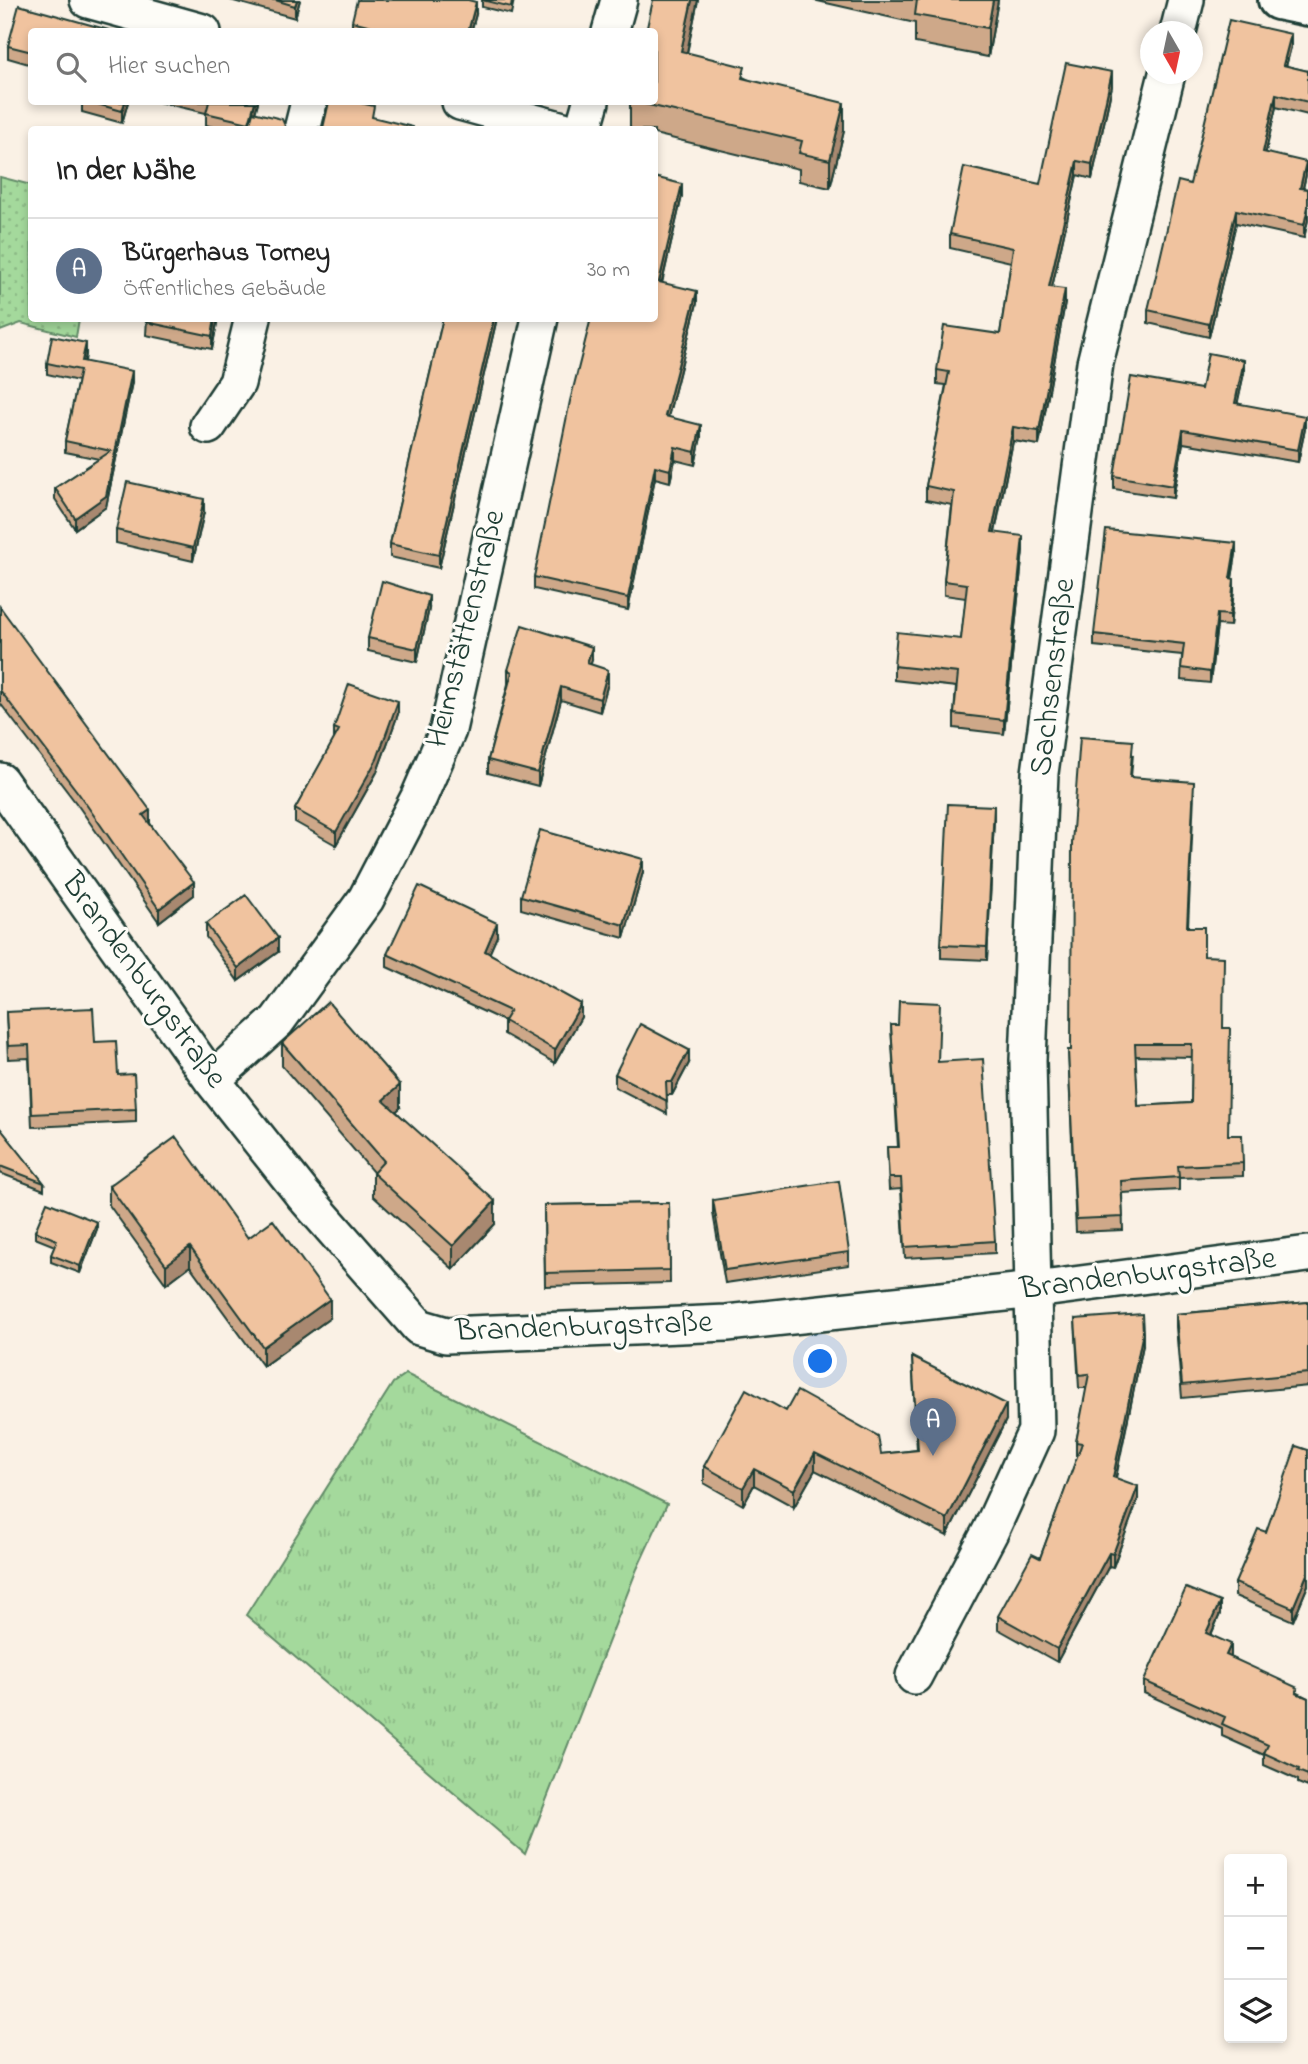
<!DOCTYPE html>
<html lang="de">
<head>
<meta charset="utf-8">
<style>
	:root { --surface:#fff; --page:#f6f6f6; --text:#222; --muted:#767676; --line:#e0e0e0; --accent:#c8321e }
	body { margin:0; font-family:"Indie Flower",sans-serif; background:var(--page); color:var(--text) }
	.controls { position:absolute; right:21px; bottom:21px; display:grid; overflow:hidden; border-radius:7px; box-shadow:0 4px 10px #0003 }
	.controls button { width:63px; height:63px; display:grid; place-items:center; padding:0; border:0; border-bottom:2px solid var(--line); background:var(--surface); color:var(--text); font:35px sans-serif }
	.compass { position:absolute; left:1140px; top:21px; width:63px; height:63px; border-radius:50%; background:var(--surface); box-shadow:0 4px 10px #0003; rotate:171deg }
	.you { position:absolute; left:821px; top:1362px; width:24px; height:24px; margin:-18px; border:5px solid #fff; border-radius:50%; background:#1a73e8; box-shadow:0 0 0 10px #1a73e833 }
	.badge { display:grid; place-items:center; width:46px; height:46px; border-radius:50%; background:var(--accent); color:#fff; font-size:23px; font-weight:700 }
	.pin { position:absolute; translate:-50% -58px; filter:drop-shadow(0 2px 4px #0008) }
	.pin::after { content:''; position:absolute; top:37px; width:24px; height:21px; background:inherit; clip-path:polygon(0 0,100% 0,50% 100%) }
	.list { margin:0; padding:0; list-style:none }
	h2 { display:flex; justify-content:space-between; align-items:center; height:91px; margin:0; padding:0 28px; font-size:30px }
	h2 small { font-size:23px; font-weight:400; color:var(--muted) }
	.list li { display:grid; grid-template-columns:46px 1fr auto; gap:21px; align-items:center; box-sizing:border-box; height:105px; padding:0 28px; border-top:2px solid var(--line) }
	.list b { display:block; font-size:26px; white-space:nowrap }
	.list p { margin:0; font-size:23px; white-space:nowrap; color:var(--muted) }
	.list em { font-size:23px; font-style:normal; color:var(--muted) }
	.icon { flex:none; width:38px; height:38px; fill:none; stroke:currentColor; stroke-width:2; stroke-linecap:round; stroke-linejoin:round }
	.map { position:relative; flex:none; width:1308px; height:2064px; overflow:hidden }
	.search { position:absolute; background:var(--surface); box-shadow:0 4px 10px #0003; left:28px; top:28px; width:630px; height:77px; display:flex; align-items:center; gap:18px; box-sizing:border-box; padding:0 24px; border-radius:7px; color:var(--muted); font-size:26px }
	.panel { position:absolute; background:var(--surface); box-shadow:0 4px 10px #0003; left:28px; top:126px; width:630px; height:196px; border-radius:7px }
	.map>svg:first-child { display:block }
	.grass { fill:url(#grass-tufts); stroke:#628b68; stroke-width:2 }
	.park { fill:url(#park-dots); stroke:#628b68; stroke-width:2 }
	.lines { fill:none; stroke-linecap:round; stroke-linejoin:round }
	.street-casing { stroke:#1f3d34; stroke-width:40 }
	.secondary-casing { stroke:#1f3d34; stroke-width:44 }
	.street { stroke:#fdfcf7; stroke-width:35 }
	.secondary { stroke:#fdfcf7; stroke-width:38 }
	.wall { fill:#cea889; stroke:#1f3d34; stroke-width:2; fill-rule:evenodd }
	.shaded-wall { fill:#a8886f; stroke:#1f3d34; stroke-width:2 }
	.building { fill:#f0c39f; stroke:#1f3d34; stroke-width:2; fill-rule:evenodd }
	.labels { text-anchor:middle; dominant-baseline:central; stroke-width:6; stroke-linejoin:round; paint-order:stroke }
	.street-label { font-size:32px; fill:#1f3d34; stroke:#fdfcf7 }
</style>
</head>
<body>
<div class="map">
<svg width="1308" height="2064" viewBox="0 0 1308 2064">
	<defs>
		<pattern id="grass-tufts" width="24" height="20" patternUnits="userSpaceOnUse" patternTransform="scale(1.75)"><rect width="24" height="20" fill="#a4d99c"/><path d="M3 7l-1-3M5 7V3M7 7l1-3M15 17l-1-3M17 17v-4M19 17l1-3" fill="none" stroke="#8dbb87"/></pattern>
		<pattern id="park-dots" width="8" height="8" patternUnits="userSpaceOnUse" patternTransform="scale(1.75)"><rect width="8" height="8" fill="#a4d99c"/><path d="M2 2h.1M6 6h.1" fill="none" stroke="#8dbb87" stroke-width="1.8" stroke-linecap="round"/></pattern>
	</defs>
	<rect width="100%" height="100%" fill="#faf1e5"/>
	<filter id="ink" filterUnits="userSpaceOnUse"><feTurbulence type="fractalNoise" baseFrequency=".0143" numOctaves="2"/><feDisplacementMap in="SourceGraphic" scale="14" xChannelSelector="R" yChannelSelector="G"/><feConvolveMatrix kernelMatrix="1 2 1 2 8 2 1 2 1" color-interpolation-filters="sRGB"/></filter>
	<g filter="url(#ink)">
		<path class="grass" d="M 406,1374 L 667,1504 L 637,1569 L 525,1854 L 246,1615 L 393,1383 Z"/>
		<path class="park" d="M 0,177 L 31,185 L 32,318 L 79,319 L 76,337 L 21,323 L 0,331 Z"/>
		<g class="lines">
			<g class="street-casing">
				<path id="street" d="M 88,0 L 203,32
					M 610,32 L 619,0
					M 1178,32 L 1186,0
					M 460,102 L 563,130
					M 302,130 L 309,102
					M 583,130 L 591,102
					M 208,426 L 237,383 L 253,318
					M 0,781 L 212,1080 L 304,1196 L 419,1327 L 446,1335 L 727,1323 L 1035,1290 L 1308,1254
					M 212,1080 L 277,1021 L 366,899 L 419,797 L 448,730 L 540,318
					M 914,1676 L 991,1530 L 1036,1431 L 1028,1060 L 1040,773 L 1095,363 L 1167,74"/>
			</g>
			<g class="secondary-casing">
				<path id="secondary" d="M 1278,0 L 1308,6"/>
			</g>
			<use href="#street" class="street"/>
			<use href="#secondary" class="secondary"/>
		</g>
		<path class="wall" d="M 230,0 L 300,0 L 295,18 Z
			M 482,0 L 514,0 L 511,14 L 482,7 Z
			M 698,0 L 687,53 L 745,78 L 844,131 L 830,188 L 799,181 L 799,169 L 654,134 L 654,130 L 635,130 L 630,128 L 630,102 L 654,102 Z
			M 813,0 L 998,0 L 988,57 L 915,43 L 915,23 Z
			M 476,14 L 471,32 L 352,32 L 352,21 Z
			M 32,32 L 32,65 L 8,58 L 8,46 Z
			M 1291,47 L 1286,66 L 1308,71 L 1308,115 L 1276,107 L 1265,153 L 1306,175 L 1303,188 L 1308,189 L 1308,220 L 1304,238 L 1236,223 L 1209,337 L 1148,323 L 1148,310 L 1190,184 Z
			M 1112,86 L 1092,179 L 1077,175 L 1052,287 L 1065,303 L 1039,445 L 1013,441 L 995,533 L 1023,550 L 1004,734 L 954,728 L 954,714 L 956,687 L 894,680 L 894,666 L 961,639 L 966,598 L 944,595 L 944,581 L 952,505 L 926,500 L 926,486 L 946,385 L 937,384 L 937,370 L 1000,334 L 1011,262 L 950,248 L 950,234 L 1040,184 Z
			M 82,102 L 128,102 L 122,123 L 82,112 Z
			M 158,102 L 258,102 L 255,112 L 287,130 L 224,130 L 206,125 L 206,113 Z
			M 654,177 L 682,196 L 662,283 L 697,303 L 668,417 L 701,437 L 695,465 L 675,460 L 670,482 L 655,478 L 628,610 L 534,589 L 534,577 Z
			M 147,318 L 218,318 L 212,349 L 146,335 Z
			M 443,318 L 497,318 L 439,568 L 390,557 L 390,544 Z
			M 86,354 L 85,362 L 132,382 L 106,507 L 75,529 L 55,499 L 55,488 L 99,459 L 65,452 L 65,441 L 78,381 L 47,374 L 47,363 Z
			M 1244,373 L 1237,403 L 1305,429 L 1298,462 L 1183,443 L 1173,498 L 1114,489 L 1114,476 L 1201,389 Z
			M 204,512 L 193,561 L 116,543 L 116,530 Z
			M 1236,554 L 1232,578 L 1234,590 L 1230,626 L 1217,625 L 1210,683 L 1181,680 L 1182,655 L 1094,646 L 1094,634 Z
			M 0,607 L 150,823 L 194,895 L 159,922 L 79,807 L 0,703 Z
			M 429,609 L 417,662 L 368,651 L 368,638 Z
			M 592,660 L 590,665 L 608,683 L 600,712 L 561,700 L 538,786 L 488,773 L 488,760 L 508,684 L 508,670 Z
			M 398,714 L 377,772 L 336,845 L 295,822 L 295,809 L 334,740 L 334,728 Z
			M 1133,754 L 1131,777 L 1194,794 L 1188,927 L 1204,956 L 1223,1028 L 1228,1135 L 1243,1163 L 1243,1176 L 1179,1178 L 1179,1190 L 1122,1193 L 1123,1230 L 1076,1232 L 1068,1050 L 1071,1050 ZM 1135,1056 L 1192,1057 L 1191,1103 L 1138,1106 Z
			M 994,819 L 987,960 L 941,958 L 941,945 Z
			M 643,872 L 624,938 L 521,909 L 521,896 Z
			M 206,924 L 278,952 L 238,981 L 206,937 Z
			M 497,936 L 489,953 L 581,1017 L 555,1063 L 504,1034 L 504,1021 L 387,967 L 387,954 Z
			M 6,1012 L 95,1042 L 118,1075 L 136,1109 L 136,1122 L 32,1127 L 29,1058 L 8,1059 Z
			M 891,1025 L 938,1062 L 995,1241 L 995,1253 L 905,1258 L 901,1189 L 889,1190 L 887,1147 L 898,1147 Z
			M 282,1043 L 400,1108 L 396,1111 L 495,1224 L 453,1269 L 373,1196 L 373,1172 L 282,1066 Z
			M 689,1063 L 672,1095 L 666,1095 L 667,1114 L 615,1087 L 615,1074 Z
			M 0,1128 L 44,1183 L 44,1190 L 0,1173 Z
			M 109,1186 L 248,1238 L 330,1318 L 263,1366 L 190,1266 L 166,1284 L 109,1205 Z
			M 713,1200 L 849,1252 L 849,1265 L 725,1283 L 713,1213 Z
			M 669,1203 L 670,1283 L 545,1286 L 544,1205 Z
			M 97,1229 L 80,1273 L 51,1262 L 51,1255 L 55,1246 L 35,1238 L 35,1231 Z
			M 1308,1302 L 1308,1386 L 1182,1398 L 1176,1327 L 1176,1314 Z
			M 1075,1319 L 1143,1345 L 1116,1478 L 1138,1499 L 1113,1567 L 1109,1566 L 1057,1662 L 998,1629 L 998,1616 L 1040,1558 L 1078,1455 L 1076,1455 L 1076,1442 L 1087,1388 L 1079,1388 Z
			M 912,1357 L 1006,1420 L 947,1536 L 815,1470 L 794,1507 L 754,1485 L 743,1505 L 704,1483 L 704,1466 L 786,1411 L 881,1454 L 917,1450 Z
			M 1308,1450 L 1308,1585 L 1293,1621 L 1235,1596 L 1235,1583 L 1266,1532 Z
			M 1220,1614 L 1211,1635 L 1230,1657 L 1308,1698 L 1308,1787 L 1298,1783 L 1298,1780 L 1264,1765 L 1264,1755 L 1222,1736 L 1222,1728 L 1144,1693 L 1144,1681 Z"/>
		<path class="shaded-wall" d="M 297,0 L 300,0 L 295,18 L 295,6 Z
			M 692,0 L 698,0 L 681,80 L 681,51 Z
			M 993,0 L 998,0 L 988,57 L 988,28 Z
			M 476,2 L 476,14 L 471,32 L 468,32 Z
			M 1291,34 L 1291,47 L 1283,78 L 1283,65 Z
			M 1112,72 L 1112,86 L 1092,179 L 1092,164 Z
			M 1276,94 L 1276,107 L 1263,165 L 1263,152 Z
			M 125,102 L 128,102 L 122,123 L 122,111 Z
			M 255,102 L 258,102 L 251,130 L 249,130 Z
			M 844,103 L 844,131 L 830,188 L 830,160 Z
			M 1077,161 L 1077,175 L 1049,301 L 1049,287 Z
			M 1306,162 L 1306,175 L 1300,201 L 1300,188 Z
			M 682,184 L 682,196 L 659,295 L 659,282 Z
			M 1308,207 L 1308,220 L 1304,238 L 1304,225 Z
			M 1236,210 L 1236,223 L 1209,337 L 1209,324 Z
			M 1065,289 L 1065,303 L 1039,445 L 1039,431 Z
			M 697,291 L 697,303 L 665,429 L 665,416 Z
			M 215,318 L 218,318 L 212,349 L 212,336 Z
			M 494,318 L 497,318 L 439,568 L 439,555 Z
			M 86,343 L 86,354 L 82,372 L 82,361 Z
			M 1244,360 L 1244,373 L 1235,415 L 1235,403 Z
			M 132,371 L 132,382 L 106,507 L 75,529 L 75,518 L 106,496 Z
			M 1305,416 L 1305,429 L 1298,462 L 1298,450 Z
			M 701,425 L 701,437 L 695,465 L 695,452 Z
			M 1013,427 L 1013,441 L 992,546 L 992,532 Z
			M 1183,430 L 1183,443 L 1173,498 L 1173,486 Z
			M 675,447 L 675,460 L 670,482 L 670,470 Z
			M 655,466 L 655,478 L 628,610 L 628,598 Z
			M 204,499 L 204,512 L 193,561 L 193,548 Z
			M 1023,536 L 1023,550 L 1004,734 L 1004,720 Z
			M 1236,543 L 1236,554 L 1230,589 L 1230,578 Z
			M 1234,579 L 1234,590 L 1230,626 L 1230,615 Z
			M 429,596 L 429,609 L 417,662 L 417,649 Z
			M 1217,614 L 1217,625 L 1210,683 L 1210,672 Z
			M 592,647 L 592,660 L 587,676 L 587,663 Z
			M 608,670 L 608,683 L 600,712 L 600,699 Z
			M 561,687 L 561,700 L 538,786 L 538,773 Z
			M 398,701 L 398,714 L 377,772 L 336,845 L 336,832 Z
			M 994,806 L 994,819 L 987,960 L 987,947 Z
			M 150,810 L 150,823 L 143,828 L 143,815 Z
			M 643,859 L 643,872 L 624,938 L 624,925 Z
			M 194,882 L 194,895 L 159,922 L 159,909 Z
			M 497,923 L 497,936 L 485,964 L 485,951 Z
			M 278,938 L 278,952 L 238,981 L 238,968 Z
			M 581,1004 L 581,1017 L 555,1063 L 555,1050 Z
			M 689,1050 L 689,1063 L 672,1095 L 672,1082 Z
			M 400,1085 L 400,1108 L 383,1123 L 383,1100 Z
			M 495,1201 L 495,1224 L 453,1269 L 453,1246 Z
			M 97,1222 L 97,1229 L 80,1273 L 80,1266 Z
			M 190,1247 L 190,1266 L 166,1284 L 166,1265 Z
			M 330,1299 L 330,1318 L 263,1366 L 263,1347 Z
			M 1143,1332 L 1143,1345 L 1113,1490 L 1113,1477 Z
			M 1006,1404 L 1006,1420 L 947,1536 L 947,1519 Z
			M 815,1453 L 815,1470 L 794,1507 L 794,1490 Z
			M 754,1469 L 754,1485 L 743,1505 L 743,1488 Z
			M 1138,1486 L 1138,1499 L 1113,1567 L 1113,1554 Z
			M 1109,1553 L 1109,1566 L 1057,1662 L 1057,1649 Z
			M 1308,1572 L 1308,1585 L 1293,1621 L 1293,1608 Z
			M 1220,1602 L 1220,1614 L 1206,1645 L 1206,1633 Z
			M 1231,1644 L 1231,1656 L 1226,1667 L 1226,1655 Z"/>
		<path class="building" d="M 275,0 L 297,0 L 295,6 Z
			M 357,0 L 468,0 L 476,2 L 468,32 L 395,32 L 352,21 Z
			M 482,0 L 512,0 L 511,7 Z
			M 653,0 L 692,0 L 681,51 L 745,67 L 742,78 L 844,103 L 830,160 L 799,153 L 802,141 L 636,102 L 654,102 L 654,32 L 646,32 Z
			M 917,0 L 993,0 L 988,28 L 915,15 Z
			M 19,5 L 116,32 L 32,32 L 32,52 L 8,46 Z
			M 1229,20 L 1291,34 L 1283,65 L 1308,71 L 1308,102 L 1276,94 L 1263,152 L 1306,162 L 1300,188 L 1308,189 L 1308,207 L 1304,225 L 1236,210 L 1209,324 L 1148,310 L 1178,181 L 1190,184 Z
			M 1066,63 L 1112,72 L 1092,164 L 1077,161 L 1049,287 L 1065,289 L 1039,431 L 1013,427 L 992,532 L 1023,536 L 1004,720 L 954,714 L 958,673 L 894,666 L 897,632 L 961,639 L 967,584 L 944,581 L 954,492 L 926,486 L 949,372 L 937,370 L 944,326 L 1000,334 L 1013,248 L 950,234 L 964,167 L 1040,184 Z
			M 90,102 L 125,102 L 122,111 Z
			M 208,102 L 255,102 L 249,123 L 206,113 L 209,102 Z
			M 329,102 L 356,102 L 374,106 L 372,117 L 413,127 L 413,130 L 316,130 L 319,127 L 323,128 Z
			M 253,112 L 282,119 L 287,130 L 248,130 Z
			M 654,177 L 682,184 L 659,282 L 697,291 L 665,416 L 701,425 L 695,452 L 675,447 L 670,470 L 655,466 L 628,598 L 534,577 L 570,401 L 591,318 L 654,318 Z
			M 147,318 L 215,318 L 212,336 L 146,322 Z
			M 443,318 L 494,318 L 439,555 L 390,544 Z
			M 52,336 L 86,343 L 82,361 L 132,371 L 106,496 L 75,518 L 55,488 L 111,451 L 65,441 L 80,370 L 47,363 Z
			M 1208,353 L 1244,360 L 1235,403 L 1305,416 L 1298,450 L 1183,430 L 1173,486 L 1114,476 L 1131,377 L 1201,389 Z
			M 127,482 L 204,499 L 193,548 L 116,530 Z
			M 1106,530 L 1236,543 L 1230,578 L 1234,579 L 1230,615 L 1217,614 L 1210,672 L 1181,668 L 1184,644 L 1094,634 Z
			M 382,581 L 429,596 L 417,649 L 368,638 Z
			M 0,607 L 150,810 L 143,815 L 194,882 L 159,909 L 79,794 L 0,690 Z
			M 522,625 L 592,647 L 587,663 L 608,670 L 600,699 L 561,687 L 538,773 L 488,760 L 512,672 L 508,670 Z
			M 349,684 L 398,701 L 377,759 L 336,832 L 295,809 L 339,730 L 334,728 Z
			M 1080,737 L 1133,741 L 1130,777 L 1194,782 L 1187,927 L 1204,927 L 1204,956 L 1224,957 L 1223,1028 L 1230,1028 L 1228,1135 L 1242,1135 L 1243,1163 L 1178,1166 L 1179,1177 L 1121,1181 L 1123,1217 L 1076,1219 L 1068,1050 L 1071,1050 L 1072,843 ZM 1135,1044 L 1192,1044 L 1191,1103 L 1138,1106 Z
			M 948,804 L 994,806 L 987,947 L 941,945 Z
			M 540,830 L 643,859 L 624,925 L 521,896 Z
			M 419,886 L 497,923 L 485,951 L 581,1004 L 555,1050 L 504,1021 L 510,1011 L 387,954 Z
			M 246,895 L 278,938 L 238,968 L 206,924 Z
			M 899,1001 L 940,1003 L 938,1062 L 983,1059 L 995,1241 L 905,1247 L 901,1178 L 889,1178 L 887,1147 L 899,1147 L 891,1025 L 898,1025 Z
			M 328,1002 L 400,1085 L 383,1100 L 495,1201 L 453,1246 L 373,1173 L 384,1161 L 282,1043 Z
			M 93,1008 L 95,1042 L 116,1041 L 118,1075 L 134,1074 L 136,1109 L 32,1114 L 29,1045 L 8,1046 L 6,1012 Z
			M 640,1024 L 689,1050 L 672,1082 L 666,1082 L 667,1101 L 615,1074 Z
			M 0,1128 L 44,1183 L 0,1166 Z
			M 176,1137 L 248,1238 L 273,1220 L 330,1299 L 263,1347 L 190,1247 L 166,1265 L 109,1186 Z
			M 839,1181 L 849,1252 L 725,1270 L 713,1200 Z
			M 47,1202 L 97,1222 L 80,1266 L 51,1255 L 57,1240 L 35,1231 Z
			M 669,1203 L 670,1270 L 545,1273 L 544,1205 Z
			M 1308,1302 L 1308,1373 L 1182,1385 L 1176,1314 Z
			M 1142,1314 L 1143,1332 L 1113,1477 L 1138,1486 L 1113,1554 L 1109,1553 L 1057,1649 L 998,1616 L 1032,1554 L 1040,1558 L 1082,1443 L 1076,1442 L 1089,1374 L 1079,1375 L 1075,1319 Z
			M 912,1357 L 1006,1404 L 947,1519 L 815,1453 L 794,1490 L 754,1469 L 743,1488 L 704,1466 L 746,1389 L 786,1411 L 797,1391 L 878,1436 L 881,1454 L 918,1450 Z
			M 1296,1446 L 1308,1450 L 1308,1572 L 1293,1608 L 1235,1583 L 1258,1529 L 1266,1532 Z
			M 1186,1588 L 1220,1602 L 1206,1633 L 1231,1644 L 1226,1655 L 1298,1688 L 1296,1693 L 1308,1698 L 1308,1775 L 1298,1771 L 1299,1769 L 1264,1753 L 1268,1745 L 1222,1724 L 1225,1717 L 1144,1681 Z"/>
	</g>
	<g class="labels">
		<g class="street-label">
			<text transform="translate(467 629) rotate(-76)">Heimstättenstraße</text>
			<text transform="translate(1054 677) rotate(-83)">Sachsenstraße</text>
			<text transform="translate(143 981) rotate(54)">Brandenburgstraße</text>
			<text transform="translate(1148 1275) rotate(-7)">Brandenburgstraße</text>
			<text transform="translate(584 1328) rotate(-2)">Brandenburgstraße</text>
		</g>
	</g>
</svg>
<div class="controls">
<button>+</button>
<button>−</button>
<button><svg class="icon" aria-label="layers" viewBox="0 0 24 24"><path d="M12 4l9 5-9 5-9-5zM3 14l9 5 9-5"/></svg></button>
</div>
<svg class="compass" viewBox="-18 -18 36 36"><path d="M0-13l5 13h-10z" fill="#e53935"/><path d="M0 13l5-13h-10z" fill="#767676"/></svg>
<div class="you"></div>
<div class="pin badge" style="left:933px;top:1456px;background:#5c6f8a">A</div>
<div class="search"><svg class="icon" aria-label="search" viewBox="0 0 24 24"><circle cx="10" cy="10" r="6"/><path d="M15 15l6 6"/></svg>Hier suchen</div>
<section class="panel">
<h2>In der Nähe<small></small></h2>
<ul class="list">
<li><span class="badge" style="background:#5c6f8a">A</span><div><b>Bürgerhaus Torney</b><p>Öffentliches Gebäude</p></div><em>30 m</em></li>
</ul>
</section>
</div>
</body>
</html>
